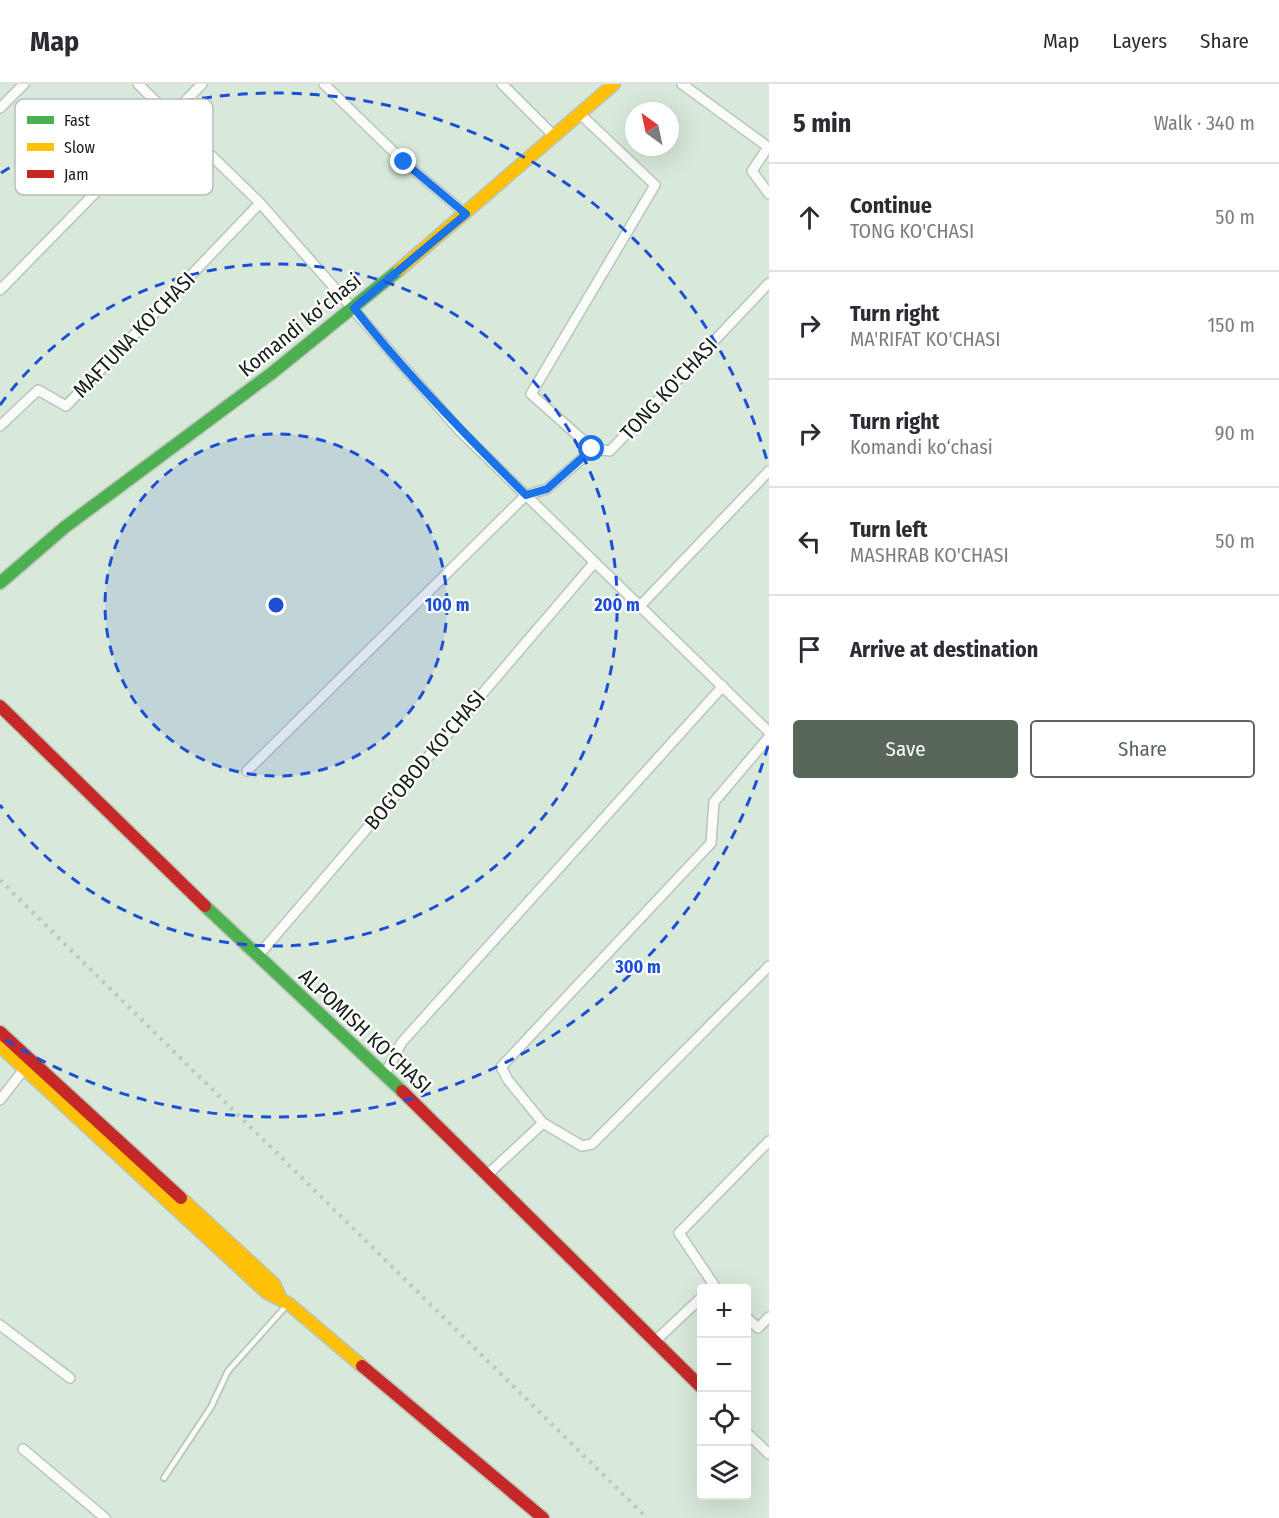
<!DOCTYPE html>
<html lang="en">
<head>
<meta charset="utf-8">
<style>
	:root { --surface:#fff; --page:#f2f2f3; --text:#2b2b33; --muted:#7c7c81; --line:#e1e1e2; --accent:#59665a }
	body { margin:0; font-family:"Fira Sans Condensed",sans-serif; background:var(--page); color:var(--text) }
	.controls { position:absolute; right:18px; bottom:18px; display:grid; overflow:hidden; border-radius:6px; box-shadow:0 6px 24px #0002 }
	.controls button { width:54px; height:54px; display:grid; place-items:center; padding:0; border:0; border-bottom:2px solid var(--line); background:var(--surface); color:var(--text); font:30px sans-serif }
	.compass { position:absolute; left:625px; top:18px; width:54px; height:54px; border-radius:50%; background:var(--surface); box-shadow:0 6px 24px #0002; rotate:327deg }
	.stop { position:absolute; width:18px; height:18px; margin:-14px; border:4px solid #1a73e8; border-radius:50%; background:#fff }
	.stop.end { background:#1a73e8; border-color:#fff; box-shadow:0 2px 6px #0008 }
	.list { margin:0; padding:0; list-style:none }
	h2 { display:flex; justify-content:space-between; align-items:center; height:78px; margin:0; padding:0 24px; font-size:26px }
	h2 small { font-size:20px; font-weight:400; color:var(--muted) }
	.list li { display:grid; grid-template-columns:39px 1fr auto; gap:18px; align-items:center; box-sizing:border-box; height:108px; padding:0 24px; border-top:2px solid var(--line) }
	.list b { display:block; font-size:22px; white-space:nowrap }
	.list p { margin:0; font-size:20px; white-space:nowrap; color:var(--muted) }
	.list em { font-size:20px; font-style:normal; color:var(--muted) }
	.actions { display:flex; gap:12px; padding:18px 24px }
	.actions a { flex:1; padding:14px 0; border:2px solid var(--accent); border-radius:6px; text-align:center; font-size:21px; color:var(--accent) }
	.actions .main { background:var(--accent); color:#fff }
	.icon { flex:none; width:33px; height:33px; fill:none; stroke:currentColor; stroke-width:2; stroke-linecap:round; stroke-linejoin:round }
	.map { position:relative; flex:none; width:769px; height:1434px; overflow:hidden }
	header { display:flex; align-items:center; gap:36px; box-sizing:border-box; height:84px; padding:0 30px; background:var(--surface); border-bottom:2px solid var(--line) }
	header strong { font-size:28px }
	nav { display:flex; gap:33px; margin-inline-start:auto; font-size:21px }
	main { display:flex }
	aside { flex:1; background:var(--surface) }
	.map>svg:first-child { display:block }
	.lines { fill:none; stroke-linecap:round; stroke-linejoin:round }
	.lane-casing { stroke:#b9c5ba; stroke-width:8 }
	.street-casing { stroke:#b9c5ba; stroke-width:12 }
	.fast-casing { stroke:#b9c5ba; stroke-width:15 }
	.slow-casing { stroke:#b9c5ba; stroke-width:15 }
	.jam-casing { stroke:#b9c5ba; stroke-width:15 }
	.lane { stroke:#f9fcf9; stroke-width:4.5 }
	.street { stroke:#f9fcf9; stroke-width:9 }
	.fast { stroke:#4caf50; stroke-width:12 }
	.slow { stroke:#ffc107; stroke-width:12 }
	.jam { stroke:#c62828; stroke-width:12 }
	.rail { stroke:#c0c5c1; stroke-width:4; stroke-dasharray:3 6; stroke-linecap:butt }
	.route { stroke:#1a73e8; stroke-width:8 }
	.ring { fill:none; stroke:#1d4ed8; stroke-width:3; stroke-dasharray:10 8 }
	.labels { text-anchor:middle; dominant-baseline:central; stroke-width:4.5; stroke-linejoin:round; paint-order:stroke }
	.street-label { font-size:21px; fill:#152016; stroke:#fff }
	.key { fill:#fff; stroke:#b9bcb9; stroke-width:1.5 }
	.key-label { font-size:16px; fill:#152016 }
	.centre { fill:#1d4ed8; stroke:#fff; stroke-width:3 }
	.ring-label { font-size:18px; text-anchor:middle; font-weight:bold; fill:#1d4ed8; stroke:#fff; stroke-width:4.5; stroke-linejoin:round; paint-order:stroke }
</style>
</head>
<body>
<header>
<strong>Map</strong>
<nav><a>Map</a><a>Layers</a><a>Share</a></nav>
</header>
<main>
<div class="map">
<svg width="769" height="1434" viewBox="0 0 769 1434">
	<rect width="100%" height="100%" fill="#d8e8d9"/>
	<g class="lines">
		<g class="lane-casing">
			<path id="lane" d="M 164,1394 L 211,1323 L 228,1287 L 287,1221"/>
		</g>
		<g class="street-casing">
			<path id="street" d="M 138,0 L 260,119 L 460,347 L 769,648
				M 324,0 L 404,78 L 466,130
				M 502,0 L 553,51
				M 682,0 L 768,63 L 752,87 L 769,110
				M 0,24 L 24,0
				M 579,29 L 655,101 L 531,310 L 593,365
				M 0,206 L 202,0
				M 0,342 L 38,306 L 66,322 L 260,119
				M 639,523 L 769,387
				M 769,653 L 714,718 L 711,759 L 501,983 L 508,996 L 543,1039 L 582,1062 L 592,1060 L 769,882
				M 247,687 L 526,411 L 547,405 L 593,365 L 610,367 L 769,199
				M 257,873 L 594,479
				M 385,990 L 402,958 L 723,602
				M 0,1016 L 25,984
				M 486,1092 L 543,1039
				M 710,1204 L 714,1201 L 679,1149 L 769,1057
				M 746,1233 L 758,1244 L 769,1233
				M 0,1241 L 70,1294
				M 654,1258 L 702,1213
				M 746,1348 L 769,1370
				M 23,1365 L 105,1434"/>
		</g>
		<g class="fast-casing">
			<path id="fast" d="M 0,499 L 65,443 L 272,289 L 399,186
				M 205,822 L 402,1007"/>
		</g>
		<g class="slow-casing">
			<path id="slow" d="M 399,186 L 614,0
				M 0,962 L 266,1208 L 289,1220 L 362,1282
				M 181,1114 L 274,1200 L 280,1213"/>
		</g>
		<g class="jam-casing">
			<path id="jam" d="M 0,622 L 205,822
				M 0,948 L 181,1114
				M 402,1007 L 702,1304
				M 362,1282 L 543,1434"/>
		</g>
		<use href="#lane" class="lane"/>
		<use href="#street" class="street"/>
		<use href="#fast" class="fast"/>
		<use href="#slow" class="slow"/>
		<use href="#jam" class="jam"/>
		<path class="rail" d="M 0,796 L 647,1434"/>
	</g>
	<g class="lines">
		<path class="route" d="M 404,78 L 466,130 L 354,224 C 407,291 465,351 526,411 L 547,405 L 592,365"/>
	</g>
	<circle cx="276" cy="521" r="171" fill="#1d4ed8" fill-opacity=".12"/>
	<g class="ring">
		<circle cx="276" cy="521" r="171"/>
		<path d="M0 321A341 341 0 1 1 0 721"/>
		<path d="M768 662A512 512 0 0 1 1 953M1 89A512 512 0 0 1 768 380"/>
	</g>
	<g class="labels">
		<g class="street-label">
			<text transform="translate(300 241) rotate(-39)">Komandi ko‘chasi</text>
			<text transform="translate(134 251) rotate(-46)">MAFTUNA KO'CHASI</text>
			<text transform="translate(669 305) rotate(-47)">TONG KO'CHASI</text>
			<text transform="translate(425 676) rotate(-50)">BOG'OBOD KO'CHASI</text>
			<text transform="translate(365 947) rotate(43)">ALPOMISH KO'CHASI</text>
		</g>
	</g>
	<rect x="15" y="15" width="198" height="96" rx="9" class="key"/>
	<rect x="27" y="32" width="27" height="8" fill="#4caf50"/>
	<rect x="27" y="59" width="27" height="8" fill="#ffc107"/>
	<rect x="27" y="86" width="27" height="8" fill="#c62828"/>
	<g class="key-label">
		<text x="64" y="42">Fast</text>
		<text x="64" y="69">Slow</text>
		<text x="64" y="96">Jam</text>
	</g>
	<circle cx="276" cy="521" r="9" class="centre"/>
	<g class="ring-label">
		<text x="447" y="527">100 m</text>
		<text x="617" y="527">200 m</text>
		<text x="638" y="889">300 m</text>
	</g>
</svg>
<div class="controls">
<button>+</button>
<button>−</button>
<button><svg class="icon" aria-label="locate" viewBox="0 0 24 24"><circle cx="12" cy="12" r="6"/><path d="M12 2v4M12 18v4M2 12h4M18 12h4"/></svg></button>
<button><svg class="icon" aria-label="layers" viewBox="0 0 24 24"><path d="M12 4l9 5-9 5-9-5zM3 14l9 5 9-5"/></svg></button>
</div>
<svg class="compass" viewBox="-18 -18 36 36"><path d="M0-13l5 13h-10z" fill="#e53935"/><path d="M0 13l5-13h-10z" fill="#7c7c81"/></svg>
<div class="stop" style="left:592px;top:365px"></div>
<div class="stop end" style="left:404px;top:78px"></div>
</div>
<aside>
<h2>5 min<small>Walk · 340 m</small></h2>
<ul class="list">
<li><svg class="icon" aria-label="ahead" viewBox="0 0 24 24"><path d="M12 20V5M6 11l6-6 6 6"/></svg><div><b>Continue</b><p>TONG KO'CHASI</p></div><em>50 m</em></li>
<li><svg class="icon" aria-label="right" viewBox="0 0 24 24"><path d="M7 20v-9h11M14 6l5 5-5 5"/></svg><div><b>Turn right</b><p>MA'RIFAT KO'CHASI</p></div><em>150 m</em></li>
<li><svg class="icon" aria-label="right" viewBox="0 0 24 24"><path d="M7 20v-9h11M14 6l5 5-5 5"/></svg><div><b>Turn right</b><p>Komandi ko‘chasi</p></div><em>90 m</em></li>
<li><svg class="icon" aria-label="left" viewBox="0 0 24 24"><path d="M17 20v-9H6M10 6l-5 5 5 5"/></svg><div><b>Turn left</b><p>MASHRAB KO'CHASI</p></div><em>50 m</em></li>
<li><svg class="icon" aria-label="arrive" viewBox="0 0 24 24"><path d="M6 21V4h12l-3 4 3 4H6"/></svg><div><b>Arrive at destination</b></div></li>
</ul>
<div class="actions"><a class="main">Save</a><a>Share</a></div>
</aside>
</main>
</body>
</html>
